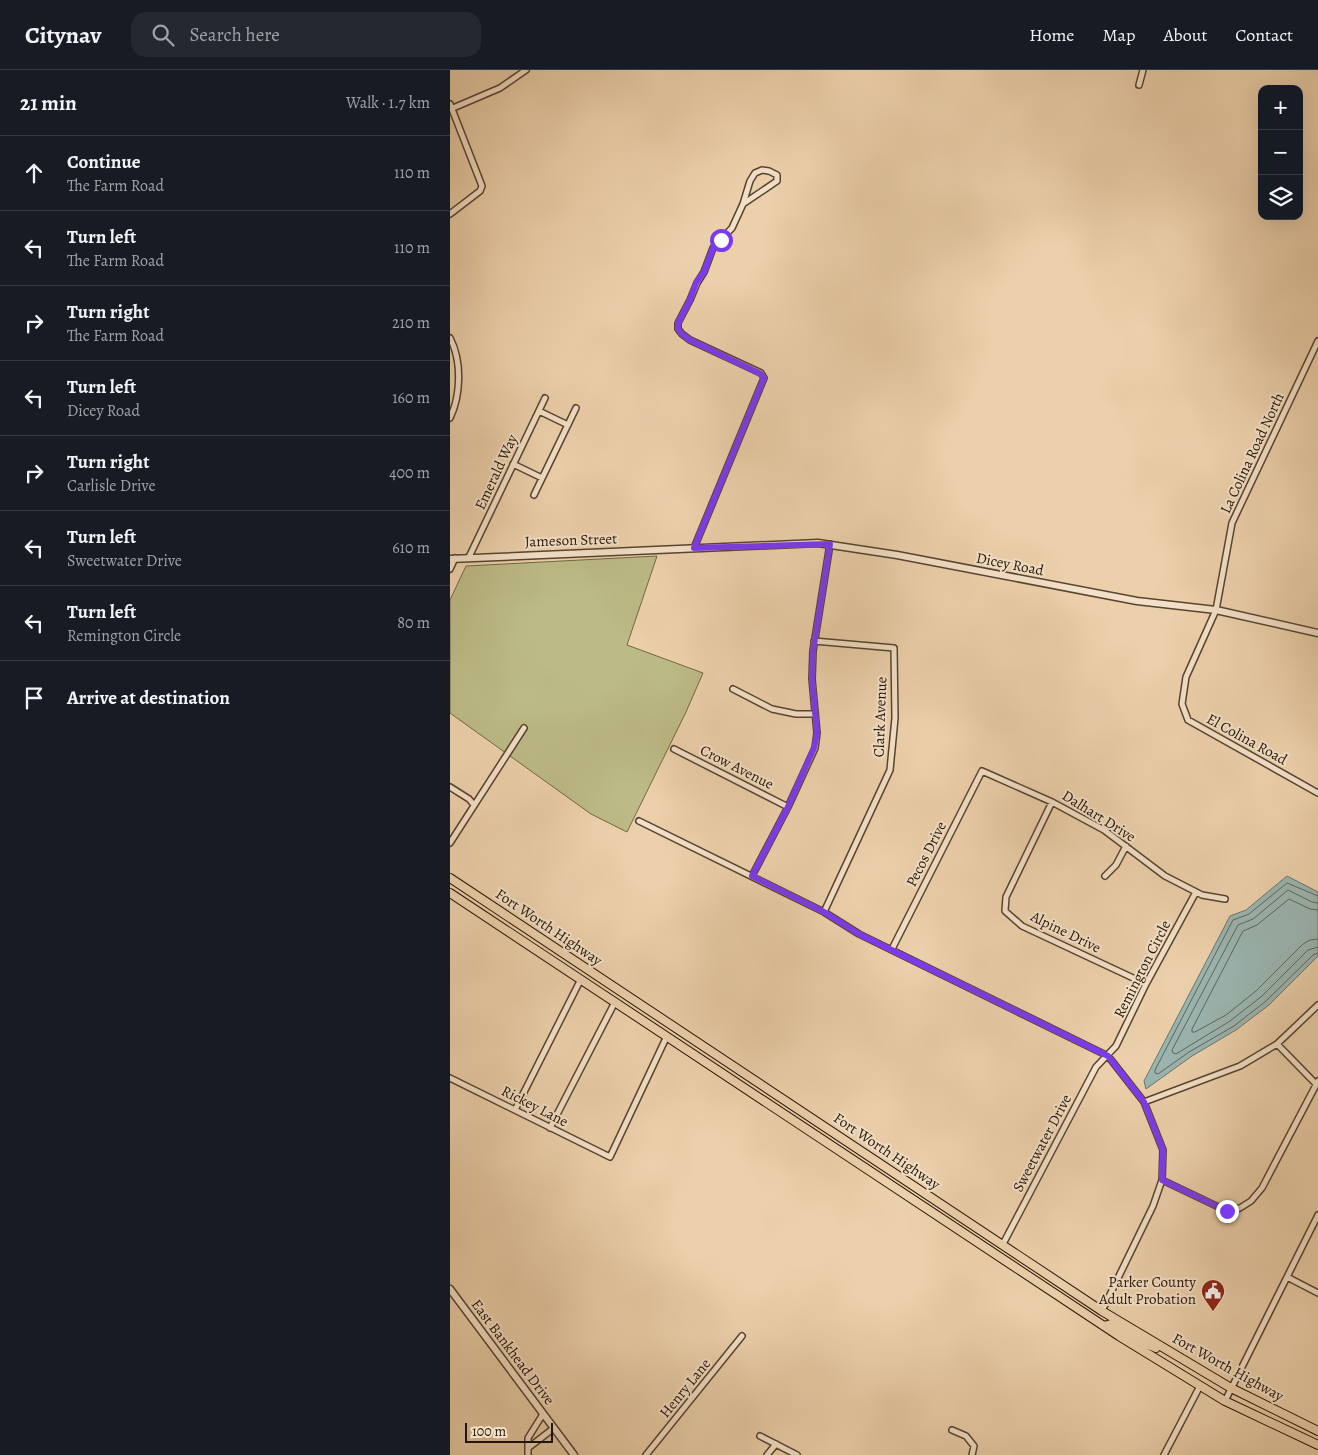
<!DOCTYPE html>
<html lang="en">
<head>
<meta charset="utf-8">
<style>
	:root { --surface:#171b24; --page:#242831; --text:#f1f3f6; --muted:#9ea1a6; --line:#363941 }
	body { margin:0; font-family:Alegreya,serif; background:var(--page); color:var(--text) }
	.controls { position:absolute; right:15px; top:15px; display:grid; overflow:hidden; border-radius:10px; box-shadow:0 5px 20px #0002 }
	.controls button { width:45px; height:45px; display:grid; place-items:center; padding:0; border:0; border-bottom:1px solid var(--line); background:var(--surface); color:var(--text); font:25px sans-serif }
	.scale { position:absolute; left:15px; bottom:12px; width:88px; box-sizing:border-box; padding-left:5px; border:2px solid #251504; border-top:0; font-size:14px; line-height:18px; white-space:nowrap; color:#251504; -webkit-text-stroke:4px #f3e0c8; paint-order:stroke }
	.stop { position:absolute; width:15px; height:15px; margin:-11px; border:4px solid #7c3aed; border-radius:50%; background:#fff }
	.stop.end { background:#7c3aed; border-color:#fff; box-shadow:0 1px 5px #0008 }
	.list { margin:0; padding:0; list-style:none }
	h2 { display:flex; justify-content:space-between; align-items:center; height:65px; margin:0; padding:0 20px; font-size:21px }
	h2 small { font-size:16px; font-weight:400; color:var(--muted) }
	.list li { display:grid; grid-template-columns:32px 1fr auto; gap:15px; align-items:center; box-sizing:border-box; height:75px; padding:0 20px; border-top:1px solid var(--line) }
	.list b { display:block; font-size:19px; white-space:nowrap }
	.list p { margin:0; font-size:16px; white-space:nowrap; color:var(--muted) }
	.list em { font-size:16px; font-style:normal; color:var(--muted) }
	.icon { flex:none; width:28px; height:28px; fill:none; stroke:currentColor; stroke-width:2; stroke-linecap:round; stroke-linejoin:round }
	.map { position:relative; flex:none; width:868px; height:1385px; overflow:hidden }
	header { display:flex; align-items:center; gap:30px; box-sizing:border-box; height:70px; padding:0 25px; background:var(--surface); border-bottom:1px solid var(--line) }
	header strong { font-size:24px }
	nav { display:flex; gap:28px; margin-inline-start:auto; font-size:18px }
	.search { width:350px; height:45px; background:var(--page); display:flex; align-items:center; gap:12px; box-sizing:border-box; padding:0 18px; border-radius:15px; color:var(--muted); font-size:19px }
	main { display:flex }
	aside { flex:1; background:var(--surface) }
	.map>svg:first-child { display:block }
	.green { fill:#bcba86; stroke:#706845 }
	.water { fill:#9ab5b0; stroke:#6b756b }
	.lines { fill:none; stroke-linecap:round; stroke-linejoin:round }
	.shore { stroke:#60655a; stroke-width:1 }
	.minor-casing { stroke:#57442e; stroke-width:8 }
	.tertiary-casing { stroke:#57442e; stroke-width:9 }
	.primary-casing { stroke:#251504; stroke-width:10 }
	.minor { stroke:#f3e0c8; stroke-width:5 }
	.tertiary { stroke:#f3e0c8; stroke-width:6 }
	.primary { stroke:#ecd0ab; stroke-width:8 }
	.route { stroke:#7c3aed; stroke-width:6 }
	.labels { text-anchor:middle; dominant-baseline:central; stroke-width:4; stroke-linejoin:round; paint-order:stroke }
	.street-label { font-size:15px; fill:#251504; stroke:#f3e0c8 }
	.poi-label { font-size:15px; fill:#251504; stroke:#f3e0c8; text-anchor:end }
</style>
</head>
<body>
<header>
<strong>Citynav</strong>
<div class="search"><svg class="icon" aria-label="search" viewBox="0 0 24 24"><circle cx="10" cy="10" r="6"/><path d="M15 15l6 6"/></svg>Search here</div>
<nav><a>Home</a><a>Map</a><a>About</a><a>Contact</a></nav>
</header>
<main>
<aside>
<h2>21 min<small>Walk · 1.7 km</small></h2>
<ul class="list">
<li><svg class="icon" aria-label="ahead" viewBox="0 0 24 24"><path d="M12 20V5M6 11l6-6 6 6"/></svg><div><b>Continue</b><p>The Farm Road</p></div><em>110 m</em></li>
<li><svg class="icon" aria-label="left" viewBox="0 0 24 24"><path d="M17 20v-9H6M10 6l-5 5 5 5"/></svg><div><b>Turn left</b><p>The Farm Road</p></div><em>110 m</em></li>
<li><svg class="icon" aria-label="right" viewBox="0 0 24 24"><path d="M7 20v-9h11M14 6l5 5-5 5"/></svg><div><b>Turn right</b><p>The Farm Road</p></div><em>210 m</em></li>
<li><svg class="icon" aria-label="left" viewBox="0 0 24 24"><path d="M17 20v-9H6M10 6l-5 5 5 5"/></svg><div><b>Turn left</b><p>Dicey Road</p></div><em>160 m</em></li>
<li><svg class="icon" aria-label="right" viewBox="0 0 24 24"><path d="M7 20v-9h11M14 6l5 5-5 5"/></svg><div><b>Turn right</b><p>Carlisle Drive</p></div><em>400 m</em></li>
<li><svg class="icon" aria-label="left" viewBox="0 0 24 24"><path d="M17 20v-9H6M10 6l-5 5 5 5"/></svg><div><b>Turn left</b><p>Sweetwater Drive</p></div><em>610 m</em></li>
<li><svg class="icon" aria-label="left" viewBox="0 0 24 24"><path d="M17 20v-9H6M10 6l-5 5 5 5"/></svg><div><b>Turn left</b><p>Remington Circle</p></div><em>80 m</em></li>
<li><svg class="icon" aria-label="arrive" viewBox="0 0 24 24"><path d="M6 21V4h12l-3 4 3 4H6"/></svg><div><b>Arrive at destination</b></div></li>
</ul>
</aside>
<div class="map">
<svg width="868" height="1385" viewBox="0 0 868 1385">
	<rect width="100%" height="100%" fill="#ecd0ab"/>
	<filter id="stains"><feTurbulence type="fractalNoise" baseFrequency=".004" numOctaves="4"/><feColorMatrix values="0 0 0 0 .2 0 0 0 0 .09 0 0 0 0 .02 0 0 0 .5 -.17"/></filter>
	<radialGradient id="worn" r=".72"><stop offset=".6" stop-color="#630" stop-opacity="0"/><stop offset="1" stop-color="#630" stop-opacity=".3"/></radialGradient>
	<path class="green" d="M 207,486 L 177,575 L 253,603 L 236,642 L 177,762 L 141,744 L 0,643 L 0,530 L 16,496 Z"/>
	<path class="water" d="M 837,806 L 868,822 L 868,886 L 819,935 L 786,960 L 742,986 L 696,1019 L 694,1011 L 780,846 L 796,840 Z"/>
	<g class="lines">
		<path class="shore" d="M 868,826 L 837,813 L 799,844 L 783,850 L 705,1000 L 705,1003 L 708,1004 L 739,982 L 784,956 L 816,931 L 863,885 L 868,883
			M 868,833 L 862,832 L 838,820 L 803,849 L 788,855 L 722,980 L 723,983 L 726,984 L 780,951 L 812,926 L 858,880 L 868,877
			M 868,840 L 860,839 L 839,829 L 807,855 L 793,861 L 742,959 L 742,962 L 745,962 L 776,945 L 806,921 L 853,874 L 860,870 L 868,869"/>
		<g class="minor-casing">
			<path id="minor" d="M 689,15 L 693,0
				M 0,34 L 32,116 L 30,121 L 0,144
				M 3,38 L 50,18 L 76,0
				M 0,268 C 12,291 11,325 0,348
				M 868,271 L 782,453 L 766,540 L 736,607 L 732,634 L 738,650 L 868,723
				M 89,341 L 118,355
				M 63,394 L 92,408
				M 84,425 L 126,338
				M 244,478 L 314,308 L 311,303 L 240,270 L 232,264 L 228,259 L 228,253 L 240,230 L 247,213 L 254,202 L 263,178 L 282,158 L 293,134 L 300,111 L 305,103 L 312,100 L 319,101 L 327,105 L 327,111 L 293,134
				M 19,487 L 95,328
				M 0,499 L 5,488
				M 364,571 L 444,578 L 445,648 L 440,700 L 374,842
				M 283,619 L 322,639 L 346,644 L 365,644
				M 224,679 L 338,737
				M 0,717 L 19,729 L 24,735
				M 602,732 L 556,827 L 555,841 L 572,856 L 696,914
				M 189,751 L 374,842 L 409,864 L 658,986 L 694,1032 L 713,1080 L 712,1110 L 703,1136 L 652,1241
				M 0,773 L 74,658
				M 302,806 L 338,737 L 365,678 L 367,663 L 362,609 L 363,581 L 380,474
				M 655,806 L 666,795 L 676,776
				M 442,879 L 532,701 L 602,732 L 654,760 L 715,806 L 752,825 L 775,829
				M 827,974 L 866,1014
				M 0,1008 L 160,1087 L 217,966
				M 694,1032 L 790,996 L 827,974 L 868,935
				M 65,1040 L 131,909
				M 100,1058 L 165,932
				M 712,1110 L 777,1141 L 790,1138 L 801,1131 L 812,1118 L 868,1011
				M 553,1174 L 646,997 L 666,976 L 696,914 L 746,822
				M 837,1207 L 868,1223
				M 775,1331 L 868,1145
				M 502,1360 L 516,1366 L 524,1376 L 522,1385
				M 310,1366 L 347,1385
				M 78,1378 L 104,1358
				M 78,1385 L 78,1368 L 93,1344
				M 196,1385 L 292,1266
				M 317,1385 L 326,1374
				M 714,1385 L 750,1316"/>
		</g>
		<g class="tertiary-casing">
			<path id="tertiary" d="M 0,489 L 368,473 L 447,485 L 687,531 L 766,540 L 868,563
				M 0,1219 L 124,1385"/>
		</g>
		<g class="primary-casing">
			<path id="primary" d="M 0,808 L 652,1241 L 781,1318 L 868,1361
				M 0,823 L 669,1266 L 775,1331 L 868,1375
				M 654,1256 L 661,1254 L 666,1255 L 688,1270 L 706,1278"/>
		</g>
		<use href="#minor" class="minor"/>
		<use href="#tertiary" class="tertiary"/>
		<use href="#primary" class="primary"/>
	</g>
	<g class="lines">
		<path class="route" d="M 271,170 L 263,178 L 254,202 L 246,213 L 240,230 L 228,253 L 228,259 L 232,264 L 240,270 L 311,304 L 314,308 L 244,478 L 380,474 L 363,581 L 362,609 L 367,663 L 364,678 L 338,737 L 302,806 L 374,842 L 409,864 L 658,986 L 694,1032 L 713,1080 L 712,1110 L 777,1141"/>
	</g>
	<defs>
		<g id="civic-pin" transform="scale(1.25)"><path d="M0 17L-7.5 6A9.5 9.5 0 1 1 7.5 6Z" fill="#8f2418" stroke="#f3e0c8"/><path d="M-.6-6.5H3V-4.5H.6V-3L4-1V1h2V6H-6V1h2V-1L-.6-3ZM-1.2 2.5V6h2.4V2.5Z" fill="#fff"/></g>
	</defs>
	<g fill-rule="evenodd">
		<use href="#civic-pin" x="763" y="1221"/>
	</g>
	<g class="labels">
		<g class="street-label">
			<text transform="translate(802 383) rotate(-65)">La Colina Road North</text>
			<text transform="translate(46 402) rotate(-65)">Emerald Way</text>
			<text transform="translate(121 470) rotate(-2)">Jameson Street</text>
			<text transform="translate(560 494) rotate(11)">Dicey Road</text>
			<text transform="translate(430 647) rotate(-88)">Clark Avenue</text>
			<text transform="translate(797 669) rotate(29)">El Colina Road</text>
			<text transform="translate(287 697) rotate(27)">Crow Avenue</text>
			<text transform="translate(649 746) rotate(32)">Dalhart Drive</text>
			<text transform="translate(476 784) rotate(-63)">Pecos Drive</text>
			<text transform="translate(99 857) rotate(34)">Fort Worth Highway</text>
			<text transform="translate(616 862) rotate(26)">Alpine Drive</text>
			<text transform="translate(692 899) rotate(-63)">Remington Circle</text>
			<text transform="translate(85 1036) rotate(27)">Rickey Lane</text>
			<text transform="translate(592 1073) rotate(-62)">Sweetwater Drive</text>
			<text transform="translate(437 1081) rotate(34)">Fort Worth Highway</text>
			<text transform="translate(63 1282) rotate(53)">East Bankhead Drive</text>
			<text transform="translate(778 1297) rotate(29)">Fort Worth Highway</text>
			<text transform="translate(235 1318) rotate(-51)">Henry Lane</text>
		</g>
		<g class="poi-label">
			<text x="746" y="1212">Parker County<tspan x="746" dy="17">Adult Probation</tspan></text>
		</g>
	</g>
	<rect width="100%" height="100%" filter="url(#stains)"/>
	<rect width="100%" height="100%" fill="url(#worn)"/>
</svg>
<div class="controls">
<button>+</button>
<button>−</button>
<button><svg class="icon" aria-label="layers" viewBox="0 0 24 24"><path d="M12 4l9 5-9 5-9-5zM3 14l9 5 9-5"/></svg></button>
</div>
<div class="scale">100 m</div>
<div class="stop" style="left:271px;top:170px"></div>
<div class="stop end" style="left:777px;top:1141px"></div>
</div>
</main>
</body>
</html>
